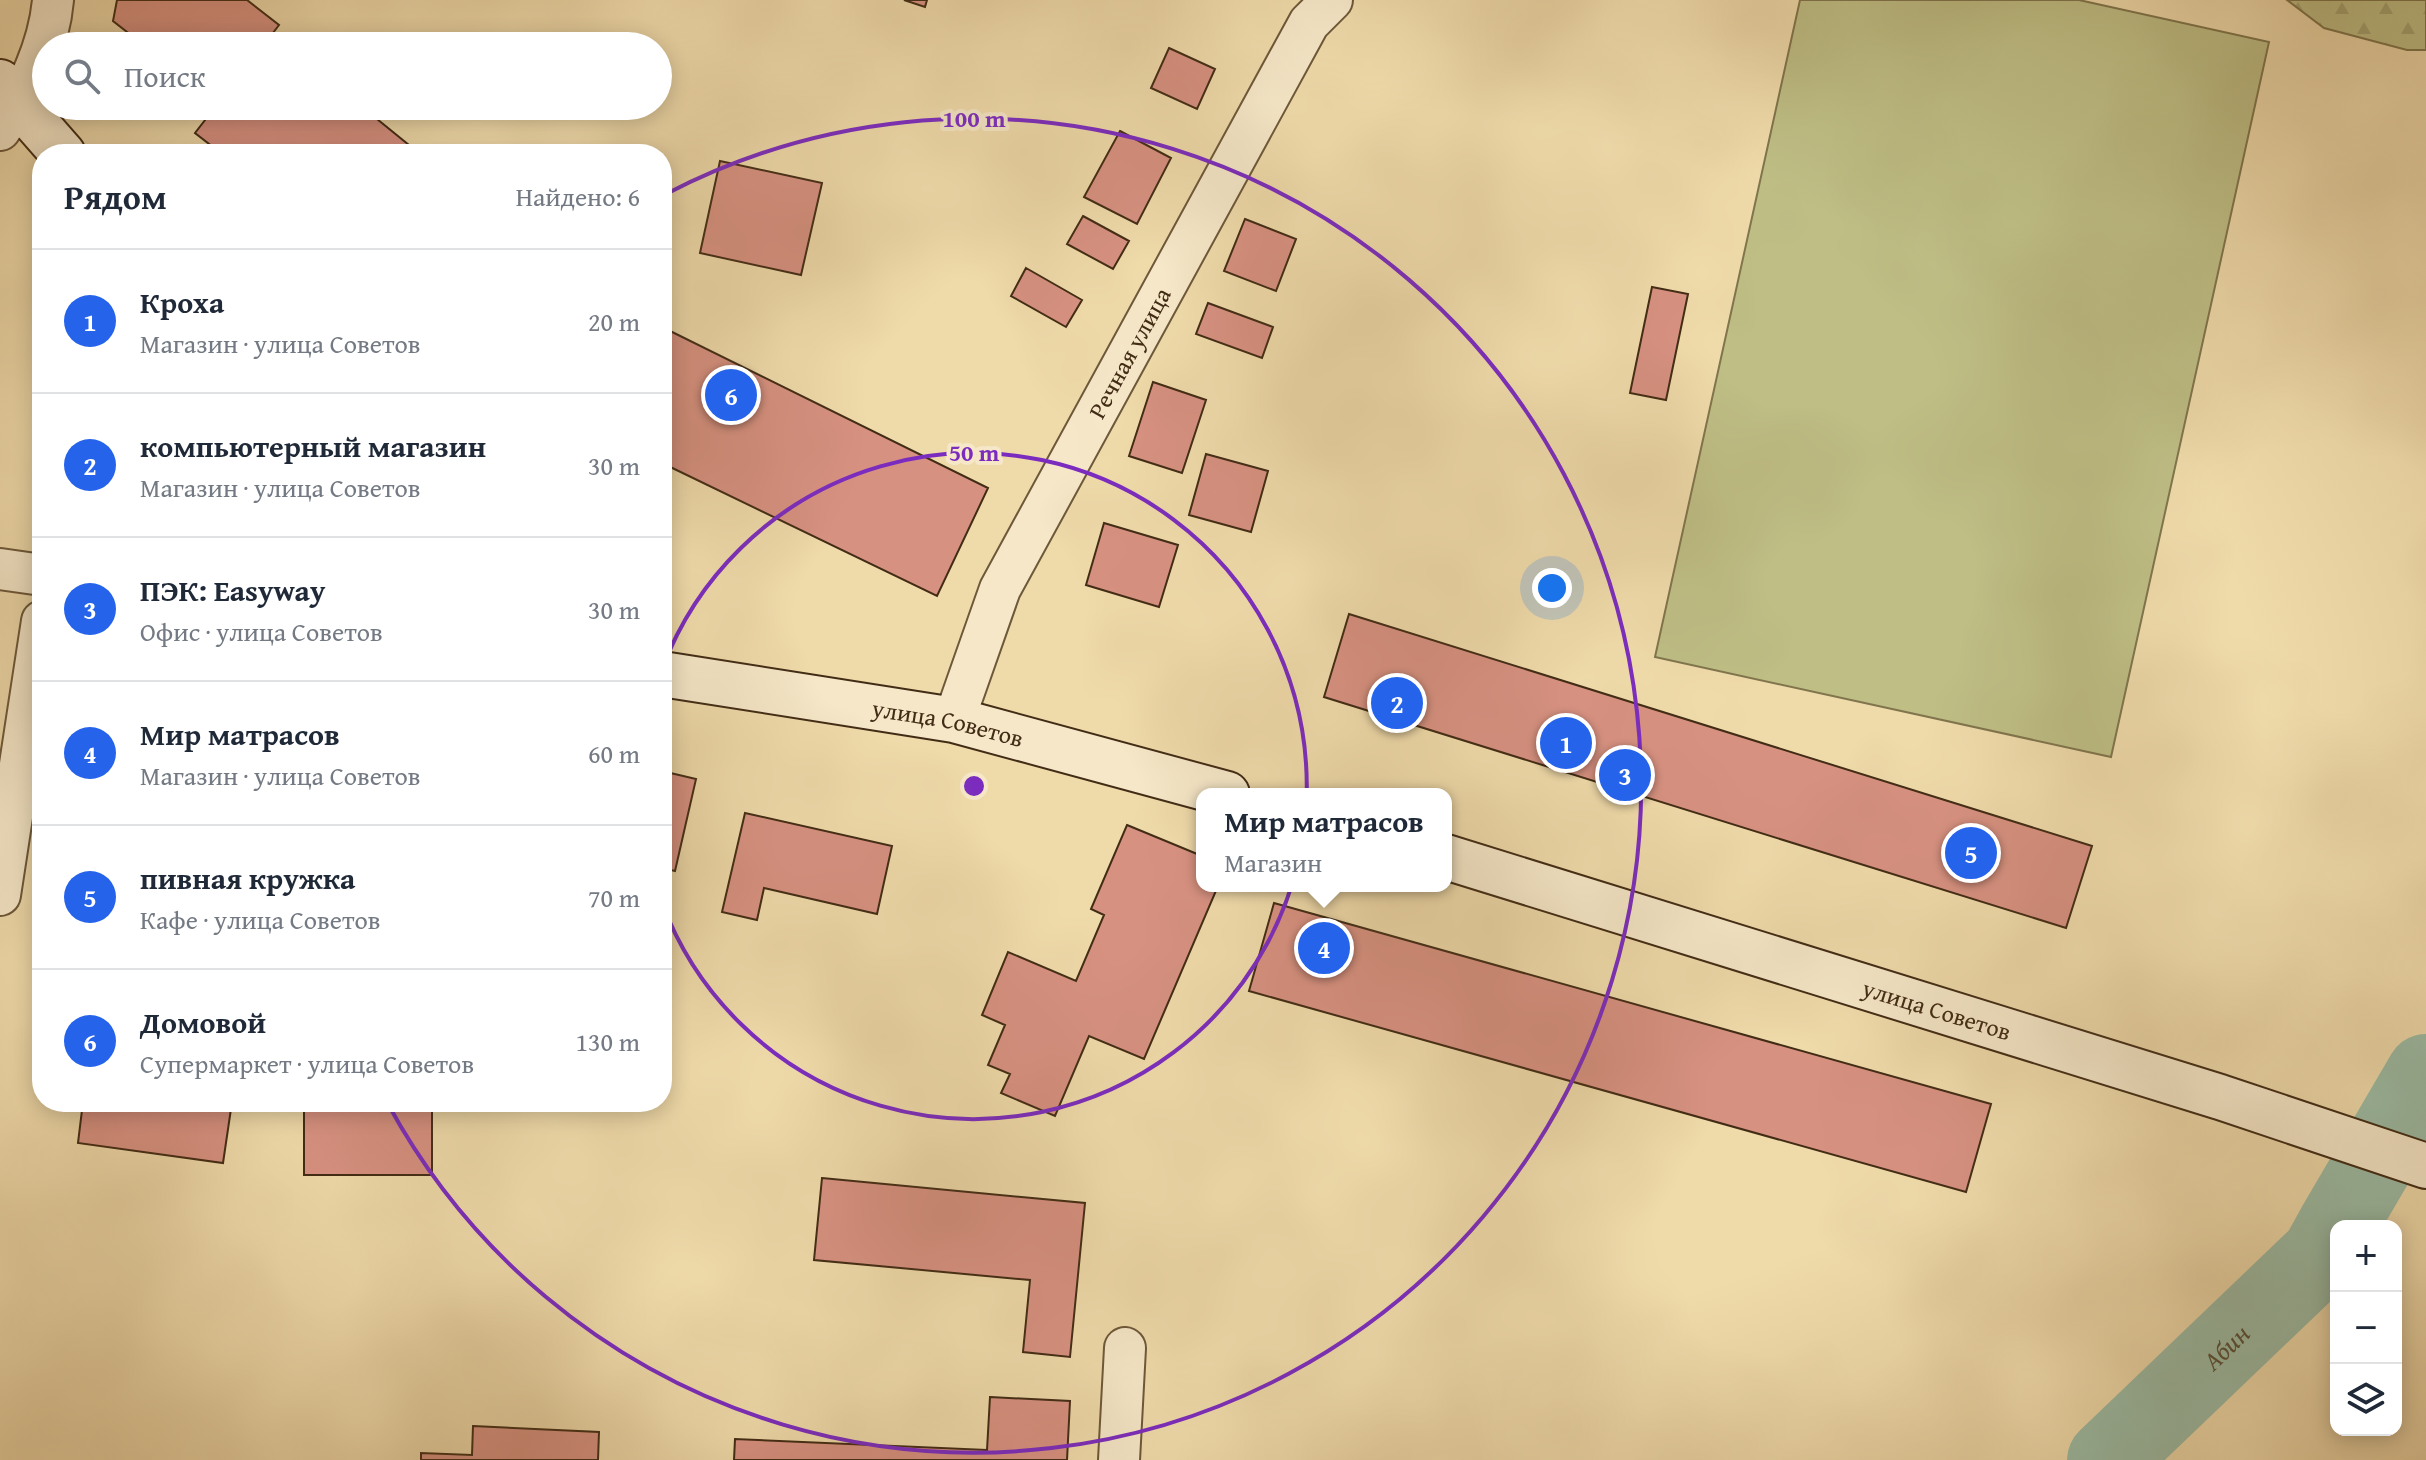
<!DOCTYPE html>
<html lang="ru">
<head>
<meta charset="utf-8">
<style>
	:root { --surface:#fff; --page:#f6f6f7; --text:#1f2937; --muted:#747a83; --line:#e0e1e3; --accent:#2563eb }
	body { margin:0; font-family:"Gentium Book Plus",serif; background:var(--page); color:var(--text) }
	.controls { position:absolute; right:24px; bottom:24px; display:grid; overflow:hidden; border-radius:16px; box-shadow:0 4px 20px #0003 }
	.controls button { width:72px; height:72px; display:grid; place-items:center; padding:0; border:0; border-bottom:2px solid var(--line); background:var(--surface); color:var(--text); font:40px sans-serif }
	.you { position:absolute; left:1552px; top:588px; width:28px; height:28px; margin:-20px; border:6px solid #fff; border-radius:50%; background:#1a73e8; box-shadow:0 0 0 12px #1a73e833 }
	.badge { display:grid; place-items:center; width:52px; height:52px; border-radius:50%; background:var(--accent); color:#fff; font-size:26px; font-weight:700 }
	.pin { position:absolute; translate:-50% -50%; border:4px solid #fff; box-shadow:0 2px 8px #0006 }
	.popup { position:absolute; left:1196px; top:788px; width:256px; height:104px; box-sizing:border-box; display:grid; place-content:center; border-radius:16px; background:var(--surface); filter:drop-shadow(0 2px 6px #0005); font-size:26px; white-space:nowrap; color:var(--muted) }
	.popup b { font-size:30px; color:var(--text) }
	.popup::after { content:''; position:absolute; left:50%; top:100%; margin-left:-16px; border:16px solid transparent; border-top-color:var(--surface) }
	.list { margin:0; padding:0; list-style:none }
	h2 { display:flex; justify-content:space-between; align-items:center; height:104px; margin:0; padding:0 32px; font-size:34px }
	h2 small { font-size:26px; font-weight:400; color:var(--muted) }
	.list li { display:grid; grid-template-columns:52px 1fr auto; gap:24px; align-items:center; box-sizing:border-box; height:144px; padding:0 32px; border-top:2px solid var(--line) }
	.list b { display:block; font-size:30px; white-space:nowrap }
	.list p { margin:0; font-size:26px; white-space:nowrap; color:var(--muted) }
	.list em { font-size:26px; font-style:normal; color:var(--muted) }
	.icon { flex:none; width:44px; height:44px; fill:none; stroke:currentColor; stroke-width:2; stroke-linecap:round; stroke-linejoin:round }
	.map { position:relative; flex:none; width:2426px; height:1460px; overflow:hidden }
	.search { position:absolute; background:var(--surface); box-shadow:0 4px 20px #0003; left:32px; top:32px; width:640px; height:88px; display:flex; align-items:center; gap:20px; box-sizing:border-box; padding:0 28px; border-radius:44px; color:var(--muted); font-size:30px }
	.panel { position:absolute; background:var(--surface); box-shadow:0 4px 20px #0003; left:32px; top:144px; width:640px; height:968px; border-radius:32px }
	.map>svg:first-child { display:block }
	.green { fill:#bebe85; stroke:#80754d; stroke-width:2 }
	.forest { fill:url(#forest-firs); stroke:#80754d; stroke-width:2 }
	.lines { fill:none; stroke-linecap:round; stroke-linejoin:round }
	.river { stroke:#9bbba4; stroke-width:80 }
	.building { fill:#d79181; stroke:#422c15; stroke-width:2 }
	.minor-casing { stroke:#6d583a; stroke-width:44 }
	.secondary-casing { stroke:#422c15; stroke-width:48 }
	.minor { stroke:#f5e7c8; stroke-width:40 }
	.secondary { stroke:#f5e7c8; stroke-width:44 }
	.ring { fill:none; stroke:#7b2cbf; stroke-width:4 }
	.labels { text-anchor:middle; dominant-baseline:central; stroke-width:8; stroke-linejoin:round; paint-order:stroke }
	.street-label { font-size:24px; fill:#422c15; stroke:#f5e7c8 }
	.water-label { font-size:26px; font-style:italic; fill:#585039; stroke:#f5e7c8 }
	.centre { fill:#7b2cbf; stroke:#f5e7c8; stroke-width:4 }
	.ring-label { font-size:24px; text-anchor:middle; font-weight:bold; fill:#7b2cbf; stroke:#f5e7c8; stroke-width:8; stroke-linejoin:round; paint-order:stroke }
</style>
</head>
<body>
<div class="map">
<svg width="2426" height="1460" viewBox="0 0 2426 1460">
	<defs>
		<pattern id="forest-firs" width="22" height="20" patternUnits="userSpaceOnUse" patternTransform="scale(2)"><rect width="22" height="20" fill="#bebe85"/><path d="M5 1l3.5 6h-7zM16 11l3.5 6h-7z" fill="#a4a372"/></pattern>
	</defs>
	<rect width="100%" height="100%" fill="#efdaaa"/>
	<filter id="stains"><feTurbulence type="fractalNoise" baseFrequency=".0025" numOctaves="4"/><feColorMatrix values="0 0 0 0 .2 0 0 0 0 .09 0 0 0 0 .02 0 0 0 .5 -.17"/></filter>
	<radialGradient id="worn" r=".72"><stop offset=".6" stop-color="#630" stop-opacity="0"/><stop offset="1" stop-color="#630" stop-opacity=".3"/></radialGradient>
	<path class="green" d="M 1800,0 L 2079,0 L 2269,42 L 2111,757 L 1655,657 Z"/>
	<path class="forest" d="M 2287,0 L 2426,0 L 2426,50 L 2407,50 L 2324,28 Z"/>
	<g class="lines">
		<g class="river">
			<path d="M 2337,1226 L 2426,1074"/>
			<path id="s1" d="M 2107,1460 L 2321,1255 L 2336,1228"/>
		</g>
	</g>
	<path class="building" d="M 117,0 L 247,0 L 279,25 L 263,46 L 145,46 L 113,21 Z
		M 904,0 L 927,0 L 925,7 Z
		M 273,34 L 288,46 L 263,46 Z
		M 1169,48 L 1215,69 L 1197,109 L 1151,88 Z
		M 216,106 L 361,106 L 420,154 L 222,154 L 195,133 Z
		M 1120,131 L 1171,158 L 1137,224 L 1084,197 Z
		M 720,161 L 822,183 L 801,275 L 700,253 Z
		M 1083,216 L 1129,241 L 1113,269 L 1067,244 Z
		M 1245,219 L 1296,239 L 1276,291 L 1224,271 Z
		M 1026,268 L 1082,300 L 1066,327 L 1011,296 Z
		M 1652,287 L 1688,294 L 1666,400 L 1630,393 Z
		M 1208,303 L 1273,327 L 1262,358 L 1196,334 Z
		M 662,327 L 988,488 L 937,596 L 662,463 Z
		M 1153,382 L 1206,400 L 1182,473 L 1129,456 Z
		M 1206,454 L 1268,471 L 1251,532 L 1189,515 Z
		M 1104,523 L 1178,545 L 1159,607 L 1086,585 Z
		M 1349,614 L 2092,846 L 2066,928 L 1324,697 Z
		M 662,771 L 696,779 L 675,871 L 662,868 Z
		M 745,813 L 892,846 L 877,914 L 764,888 L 757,920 L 722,912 Z
		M 1127,825 L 1202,856 L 1202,886 L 1218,886 L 1144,1059 L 1089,1036 L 1055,1116 L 1001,1093 L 1010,1074 L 988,1065 L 1005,1025 L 982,1015 L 1008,952 L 1076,981 L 1104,915 L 1091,909 Z
		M 1274,903 L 1991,1104 L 1966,1192 L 1249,991 Z
		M 83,1102 L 232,1102 L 223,1163 L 78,1143 Z
		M 304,1102 L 432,1102 L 432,1175 L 304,1175 Z
		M 822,1178 L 1085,1203 L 1070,1357 L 1023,1352 L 1030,1280 L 814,1260 Z
		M 990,1397 L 1070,1401 L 1067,1460 L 734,1460 L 735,1439 L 987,1450 Z
		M 473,1426 L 599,1432 L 598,1460 L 421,1460 L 421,1453 L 472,1455 Z"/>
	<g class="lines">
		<g class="minor-casing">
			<g id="minor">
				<path d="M 0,130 C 27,94 49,45 53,0"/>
				<path d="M 0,569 L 42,575"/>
				<path id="s2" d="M 954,720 L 1000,589 L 1309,23 L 1332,0"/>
				<path d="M 0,895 L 42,621"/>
				<path d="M 1119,1460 L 1125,1348"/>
			</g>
		</g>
		<g class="secondary-casing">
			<g id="secondary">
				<path d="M 0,82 L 63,154"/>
				<path id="s3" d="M 662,674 L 954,720 L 1227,794"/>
				<path id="s4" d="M 1446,857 L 2220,1097 L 2426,1166"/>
			</g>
		</g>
		<use href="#minor" class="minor"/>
		<use href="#secondary" class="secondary"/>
	</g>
	<g class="ring">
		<path d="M662 669A333 333 0 1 1 662 903"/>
		<path d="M666 194A667 667 0 1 1 388 1104"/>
	</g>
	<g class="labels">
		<g class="street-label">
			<text stroke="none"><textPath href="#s2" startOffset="408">Речная улица</textPath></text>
			<text stroke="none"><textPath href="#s3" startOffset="290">улица Советов</textPath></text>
			<text stroke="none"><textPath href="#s4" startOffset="514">улица Советов</textPath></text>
		</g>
		<g class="water-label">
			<text stroke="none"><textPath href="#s1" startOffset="164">Абин</textPath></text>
		</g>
	</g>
	<circle cx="974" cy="786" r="12" class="centre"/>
	<g class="ring-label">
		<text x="974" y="127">100 m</text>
		<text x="974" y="461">50 m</text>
	</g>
	<rect width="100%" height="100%" filter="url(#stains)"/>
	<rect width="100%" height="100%" fill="url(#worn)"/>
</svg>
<div class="controls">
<button>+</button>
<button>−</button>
<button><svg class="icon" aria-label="layers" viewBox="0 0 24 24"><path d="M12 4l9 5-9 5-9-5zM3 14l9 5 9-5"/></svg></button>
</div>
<div class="you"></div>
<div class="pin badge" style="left:1566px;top:743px">1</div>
<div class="pin badge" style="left:1397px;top:703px">2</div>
<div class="pin badge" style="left:1625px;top:775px">3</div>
<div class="pin badge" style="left:1324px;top:948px">4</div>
<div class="popup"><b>Мир матрасов</b>Магазин</div>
<div class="pin badge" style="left:1971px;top:853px">5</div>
<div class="pin badge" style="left:731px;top:395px">6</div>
<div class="search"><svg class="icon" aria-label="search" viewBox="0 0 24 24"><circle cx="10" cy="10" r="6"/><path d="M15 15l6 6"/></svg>Поиск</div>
<section class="panel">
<h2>Рядом<small>Найдено: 6</small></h2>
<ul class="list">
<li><span class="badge">1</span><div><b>Кроха</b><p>Магазин · улица Советов</p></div><em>20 m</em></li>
<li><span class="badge">2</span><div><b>компьютерный магазин</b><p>Магазин · улица Советов</p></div><em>30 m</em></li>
<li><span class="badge">3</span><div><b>ПЭК: Easyway</b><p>Офис · улица Советов</p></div><em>30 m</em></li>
<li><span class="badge">4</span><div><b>Мир матрасов</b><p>Магазин · улица Советов</p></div><em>60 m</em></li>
<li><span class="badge">5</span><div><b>пивная кружка</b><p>Кафе · улица Советов</p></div><em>70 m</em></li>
<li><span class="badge">6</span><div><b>Домовой</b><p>Супермаркет · улица Советов</p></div><em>130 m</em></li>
</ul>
</section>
</div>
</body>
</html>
